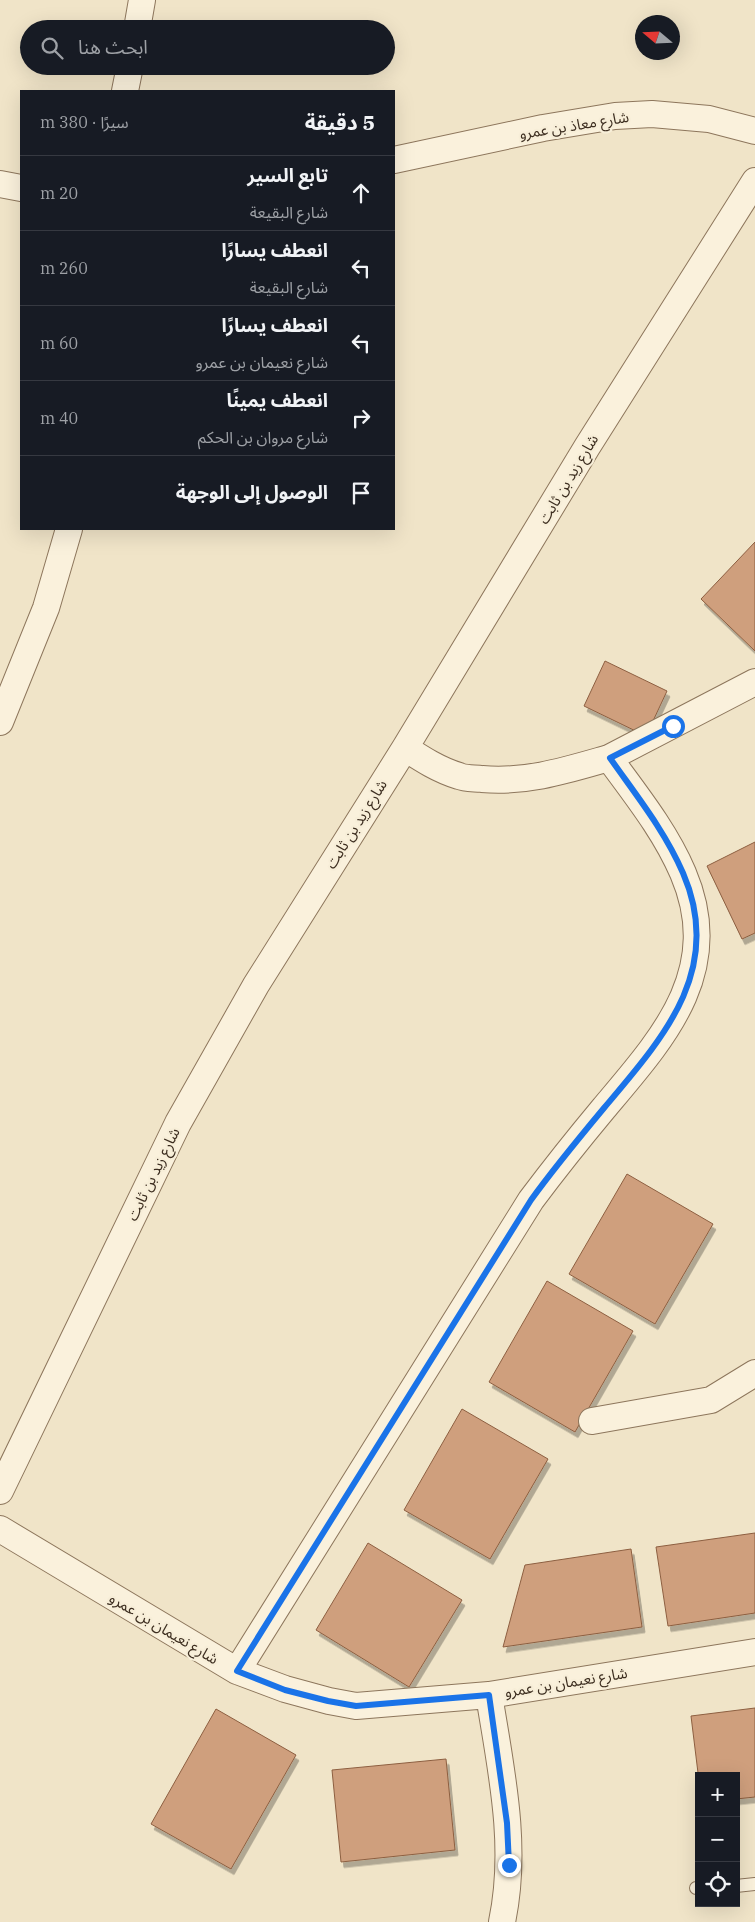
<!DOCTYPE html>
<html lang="ar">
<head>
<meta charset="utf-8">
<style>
	:root { --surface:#171b24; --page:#20242c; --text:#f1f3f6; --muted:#9ea1a6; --line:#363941 }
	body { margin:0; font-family:"IBM Plex Serif","Noto Sans Arabic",serif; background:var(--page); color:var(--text); direction:rtl }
	.controls { position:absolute; right:15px; bottom:15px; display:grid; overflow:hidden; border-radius:0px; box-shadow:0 5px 20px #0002 }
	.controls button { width:45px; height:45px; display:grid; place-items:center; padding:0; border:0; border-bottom:1px solid var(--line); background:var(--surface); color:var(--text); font:25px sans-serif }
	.compass { position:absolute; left:635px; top:15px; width:45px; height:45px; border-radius:50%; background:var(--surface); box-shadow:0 5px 20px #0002; rotate:289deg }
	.stop { position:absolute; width:15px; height:15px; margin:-11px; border:4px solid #1a73e8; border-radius:50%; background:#fff }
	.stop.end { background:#1a73e8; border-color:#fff; box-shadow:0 1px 5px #0008 }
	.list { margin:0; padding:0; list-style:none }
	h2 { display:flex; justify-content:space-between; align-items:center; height:65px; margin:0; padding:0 20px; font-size:21px }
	h2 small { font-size:16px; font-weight:400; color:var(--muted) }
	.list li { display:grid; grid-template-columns:32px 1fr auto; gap:15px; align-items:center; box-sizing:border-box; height:75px; padding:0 20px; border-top:1px solid var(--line) }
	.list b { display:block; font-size:19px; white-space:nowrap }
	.list p { margin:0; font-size:16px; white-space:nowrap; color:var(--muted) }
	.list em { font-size:16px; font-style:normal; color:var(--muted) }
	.icon { flex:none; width:28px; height:28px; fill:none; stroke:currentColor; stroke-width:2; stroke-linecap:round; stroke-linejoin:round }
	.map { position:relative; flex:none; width:755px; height:1922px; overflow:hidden; direction:ltr }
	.search { position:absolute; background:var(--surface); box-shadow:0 5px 20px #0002; left:20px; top:20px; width:375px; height:55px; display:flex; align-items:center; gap:12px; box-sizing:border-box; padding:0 18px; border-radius:28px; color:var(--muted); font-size:19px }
	.panel { position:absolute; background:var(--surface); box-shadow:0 5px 20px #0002; left:20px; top:90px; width:375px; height:440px; border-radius:0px; direction:rtl }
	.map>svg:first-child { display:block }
	.building { fill:#cf9f7d; stroke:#8d5f41; filter:url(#shadow) }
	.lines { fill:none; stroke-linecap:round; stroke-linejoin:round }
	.lane-casing { stroke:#8d765c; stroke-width:14 }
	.street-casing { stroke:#8d765c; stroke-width:28 }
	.lane { stroke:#faf1dc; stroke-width:12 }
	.street { stroke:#faf1dc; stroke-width:26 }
	.route { stroke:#1a73e8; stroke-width:6 }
	.labels { text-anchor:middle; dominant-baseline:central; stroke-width:4.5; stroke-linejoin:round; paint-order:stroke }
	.street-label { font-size:15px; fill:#3d2e20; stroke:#f7eed8 }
</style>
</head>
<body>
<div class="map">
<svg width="755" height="1922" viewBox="0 0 755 1922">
	<defs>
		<filter id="shadow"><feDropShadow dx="3" dy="5.5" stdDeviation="0" flood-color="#0004"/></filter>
	</defs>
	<rect width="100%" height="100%" fill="#f0e4c8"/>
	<path class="building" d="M 755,542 L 755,651 L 701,599 Z
		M 605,661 L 667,691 L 646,736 L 584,706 Z
		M 755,842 L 755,933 L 742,939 L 707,866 Z
		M 627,1174 L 713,1224 L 655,1324 L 569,1274 Z
		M 547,1281 L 633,1331 L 575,1432 L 489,1382 Z
		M 462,1409 L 548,1459 L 490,1559 L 404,1510 Z
		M 755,1533 L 755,1613 L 668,1626 L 656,1547 Z
		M 368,1543 L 462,1600 L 409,1687 L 316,1630 Z
		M 631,1549 L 642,1627 L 503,1647 L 525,1565 Z
		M 755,1708 L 755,1797 L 736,1799 L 736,1776 L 699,1776 L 699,1781 L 691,1716 Z
		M 216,1709 L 296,1755 L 231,1869 L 151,1824 Z
		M 446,1759 L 455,1850 L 341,1862 L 332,1770 Z"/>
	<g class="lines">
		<g class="lane-casing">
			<path id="lane" d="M 736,1886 L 755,1884
				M 696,1888 L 699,1888"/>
		</g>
		<g class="street-casing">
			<path id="street" d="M 137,29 L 142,0
				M 125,91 L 130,66
				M 394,160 L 543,128 L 615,116 L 652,114 L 709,119 L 755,131
				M 0,184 L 21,188
				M 0,722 L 46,608 L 69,529
				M 405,748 C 422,759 439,770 459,776 C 466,779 475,778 482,779 C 527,783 567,770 609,758
				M 592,1421 L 711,1400 L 755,1373
				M 0,1491 L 178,1123 L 256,985 L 405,748 L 587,447 L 755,181
				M 0,1529 L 237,1671 L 285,1689 L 329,1701 L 356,1706 L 489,1695 L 755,1652
				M 237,1671 L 531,1200 C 555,1168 579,1138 604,1108 C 663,1038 725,971 683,873 C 665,831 636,795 609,758 L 755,682
				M 489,1695 C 501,1770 518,1846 502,1922"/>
		</g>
		<use href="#lane" class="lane"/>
		<use href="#street" class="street"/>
	</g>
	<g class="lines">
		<path class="route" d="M 509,1865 L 507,1823 L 489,1695 L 356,1706 L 328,1701 L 285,1690 L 237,1671 L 531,1200 C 554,1168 579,1138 604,1108 C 663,1038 725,970 683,873 C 665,831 636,795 610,758 L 673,726"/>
	</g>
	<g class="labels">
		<g class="street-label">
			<text transform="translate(574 125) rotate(-9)">شارع معاذ بن عمرو</text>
			<text transform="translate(568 479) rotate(-59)">شارع زيد بن ثابت</text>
			<text transform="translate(356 824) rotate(-58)">شارع زيد بن ثابت</text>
			<text transform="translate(153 1174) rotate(-64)">شارع زيد بن ثابت</text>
			<text transform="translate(164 1628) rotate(31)">شارع نعيمان بن عمرو</text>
			<text transform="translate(566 1682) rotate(-9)">شارع نعيمان بن عمرو</text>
		</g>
	</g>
</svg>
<div class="controls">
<button>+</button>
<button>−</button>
<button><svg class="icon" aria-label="locate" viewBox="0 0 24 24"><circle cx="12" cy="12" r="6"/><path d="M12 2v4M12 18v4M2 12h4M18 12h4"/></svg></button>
</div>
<svg class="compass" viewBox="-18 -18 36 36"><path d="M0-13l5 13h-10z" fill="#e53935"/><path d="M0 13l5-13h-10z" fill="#9ea1a6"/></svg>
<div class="stop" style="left:673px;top:726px"></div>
<div class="stop end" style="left:509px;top:1865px"></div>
<div class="search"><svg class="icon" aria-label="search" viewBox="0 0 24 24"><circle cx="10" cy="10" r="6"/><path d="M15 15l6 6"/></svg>ابحث هنا</div>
<section class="panel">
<h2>5 دقيقة<small>سيرًا · 380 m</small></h2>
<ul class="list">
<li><svg class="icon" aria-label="ahead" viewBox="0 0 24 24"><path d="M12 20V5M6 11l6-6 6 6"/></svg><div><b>تابع السير</b><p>شارع البقيعة</p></div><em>20 m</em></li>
<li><svg class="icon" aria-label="left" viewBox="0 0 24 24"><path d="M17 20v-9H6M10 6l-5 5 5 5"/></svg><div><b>انعطف يسارًا</b><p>شارع البقيعة</p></div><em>260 m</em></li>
<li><svg class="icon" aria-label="left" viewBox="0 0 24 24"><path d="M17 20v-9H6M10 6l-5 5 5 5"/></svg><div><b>انعطف يسارًا</b><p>شارع نعيمان بن عمرو</p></div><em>60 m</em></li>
<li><svg class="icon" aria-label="right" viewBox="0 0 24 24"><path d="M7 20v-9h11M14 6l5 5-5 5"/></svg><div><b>انعطف يمينًا</b><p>شارع مروان بن الحكم</p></div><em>40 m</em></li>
<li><svg class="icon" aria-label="arrive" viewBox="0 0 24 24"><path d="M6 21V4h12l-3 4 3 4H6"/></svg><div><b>الوصول إلى الوجهة</b></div></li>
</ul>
</section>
</div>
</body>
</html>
